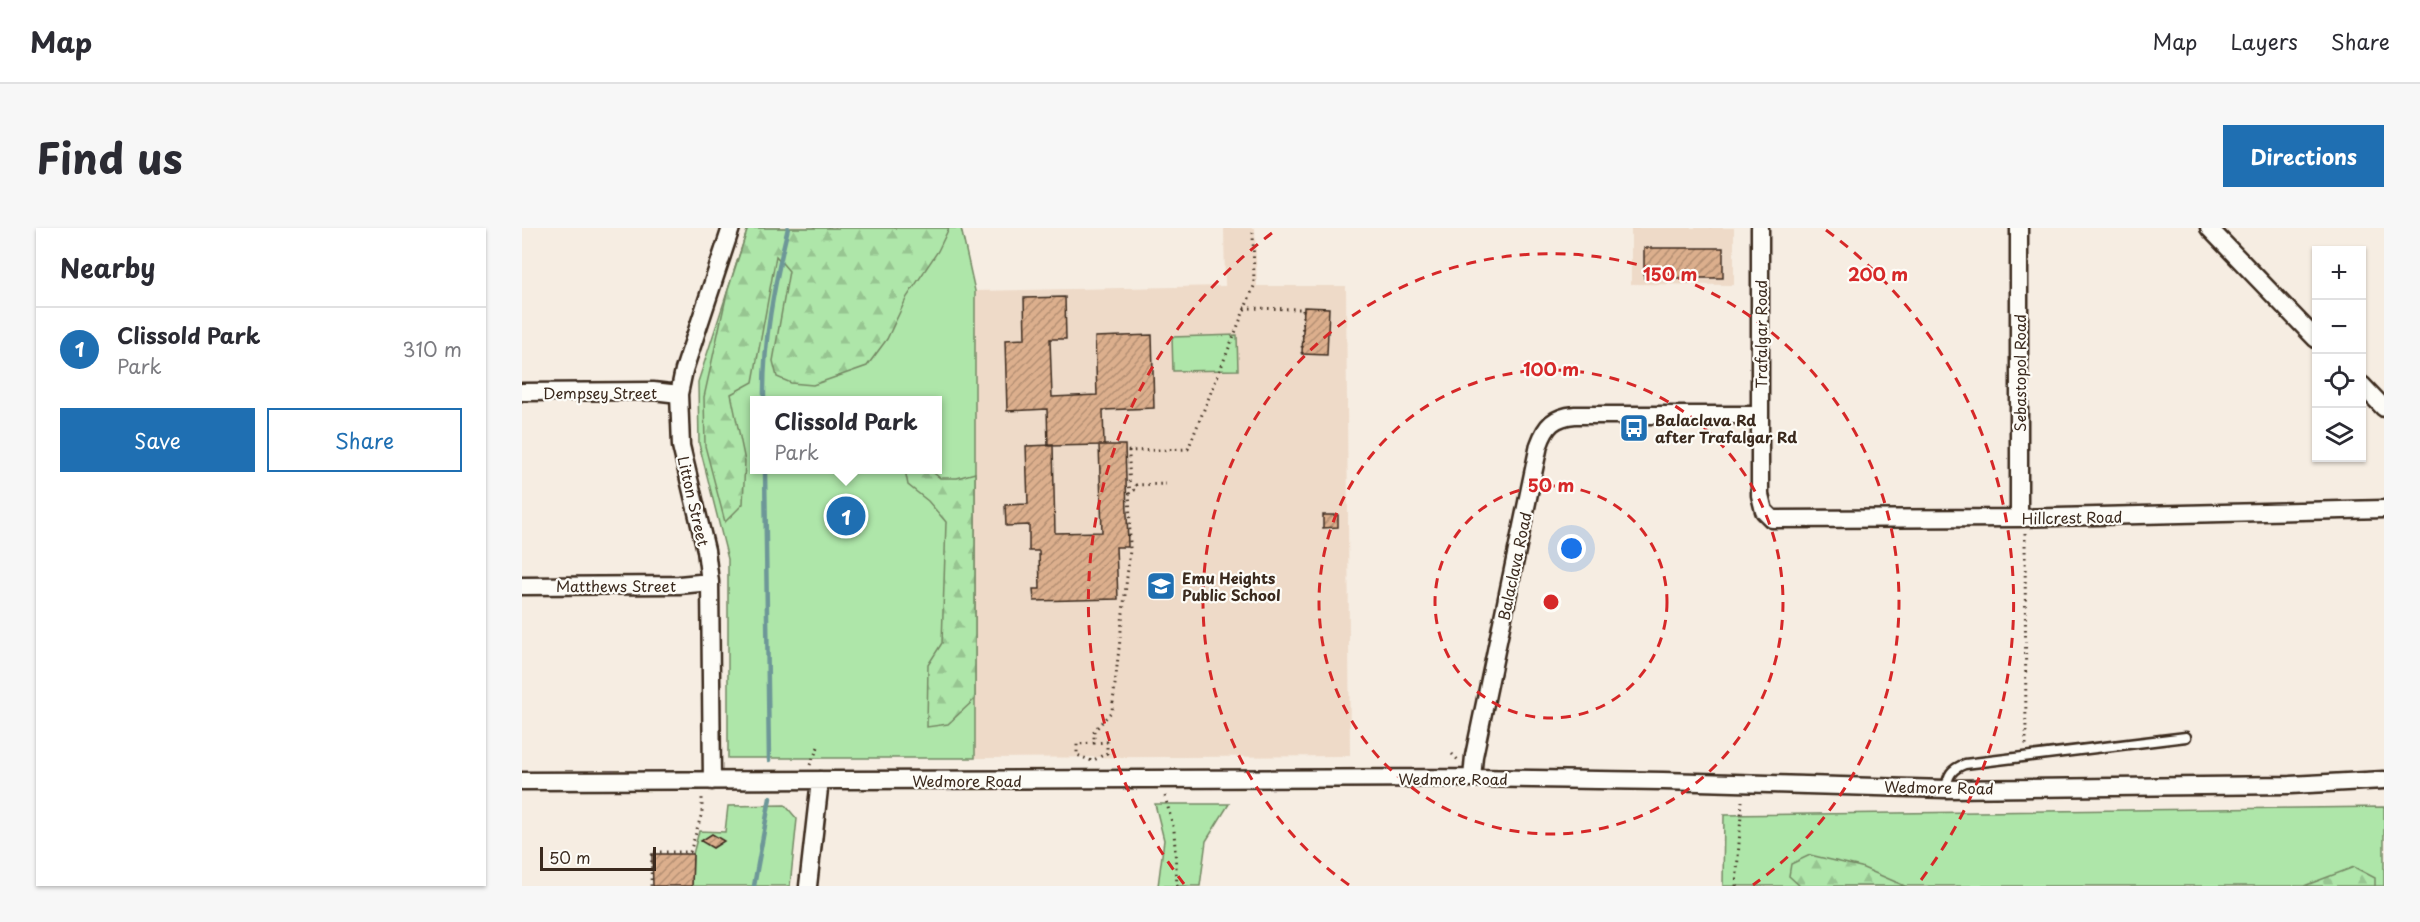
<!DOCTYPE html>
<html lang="en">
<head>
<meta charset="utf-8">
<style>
	:root { --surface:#fff; --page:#f7f7f7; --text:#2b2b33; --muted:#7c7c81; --line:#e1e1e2; --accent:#1f6fb2 }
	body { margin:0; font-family:"Playpen Sans",sans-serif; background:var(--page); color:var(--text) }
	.controls { position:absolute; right:18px; top:18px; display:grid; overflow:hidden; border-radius:0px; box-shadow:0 2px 4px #0004 }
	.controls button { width:54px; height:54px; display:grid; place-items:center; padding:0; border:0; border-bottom:2px solid var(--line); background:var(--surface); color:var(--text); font:30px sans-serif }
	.scale { position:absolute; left:18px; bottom:15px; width:116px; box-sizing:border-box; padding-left:6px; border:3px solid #3b2a1e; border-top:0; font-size:16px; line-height:21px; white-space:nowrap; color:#3b2a1e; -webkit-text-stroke:4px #fdfcf7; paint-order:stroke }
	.you { position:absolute; left:1050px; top:321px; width:21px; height:21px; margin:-15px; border:4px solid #fff; border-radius:50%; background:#1a73e8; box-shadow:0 0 0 9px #1a73e833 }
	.badge { display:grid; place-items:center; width:39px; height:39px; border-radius:50%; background:var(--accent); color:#fff; font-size:20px; font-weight:700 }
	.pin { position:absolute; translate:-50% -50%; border:3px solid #fff; box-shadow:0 2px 6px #0006 }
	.popup { position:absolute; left:228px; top:168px; width:192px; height:78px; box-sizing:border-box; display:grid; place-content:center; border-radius:0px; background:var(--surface); filter:drop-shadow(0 2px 4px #0005); font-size:20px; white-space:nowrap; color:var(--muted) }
	.popup b { font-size:22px; color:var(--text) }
	.popup::after { content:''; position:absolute; left:50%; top:100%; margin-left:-12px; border:12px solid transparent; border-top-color:var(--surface) }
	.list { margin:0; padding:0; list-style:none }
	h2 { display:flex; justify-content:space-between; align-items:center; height:78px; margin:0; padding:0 24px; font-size:26px }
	h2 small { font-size:20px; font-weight:400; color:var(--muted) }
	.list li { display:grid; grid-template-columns:39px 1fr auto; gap:18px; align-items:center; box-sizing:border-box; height:84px; padding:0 24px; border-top:2px solid var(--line) }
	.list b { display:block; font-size:22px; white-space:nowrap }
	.list p { margin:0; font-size:20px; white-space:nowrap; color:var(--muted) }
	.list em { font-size:20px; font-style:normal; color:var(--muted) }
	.actions { display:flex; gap:12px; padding:18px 24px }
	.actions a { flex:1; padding:14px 0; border:2px solid var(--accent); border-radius:0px; text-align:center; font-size:21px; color:var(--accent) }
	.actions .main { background:var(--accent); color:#fff }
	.icon { flex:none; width:33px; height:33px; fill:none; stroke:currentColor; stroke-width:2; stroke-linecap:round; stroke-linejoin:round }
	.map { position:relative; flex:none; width:1862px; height:658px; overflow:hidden; border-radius:0px }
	header { display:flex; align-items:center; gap:36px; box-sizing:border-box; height:84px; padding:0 30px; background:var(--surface); border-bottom:2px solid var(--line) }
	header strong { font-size:28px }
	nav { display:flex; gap:33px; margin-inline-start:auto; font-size:21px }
	.intro { display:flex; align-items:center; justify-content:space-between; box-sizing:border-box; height:144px; padding:0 36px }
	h1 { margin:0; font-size:42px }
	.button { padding:15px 27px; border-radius:0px; background:var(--accent); color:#fff; font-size:21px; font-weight:700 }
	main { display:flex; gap:36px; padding:0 36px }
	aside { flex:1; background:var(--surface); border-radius:0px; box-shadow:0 2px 4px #0004 }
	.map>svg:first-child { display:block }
	.built { fill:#eedac8 }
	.green { fill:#aee6a9; stroke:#748864; stroke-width:1.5; fill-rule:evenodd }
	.forest { fill:url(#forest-firs); stroke:#748864; stroke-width:1.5 }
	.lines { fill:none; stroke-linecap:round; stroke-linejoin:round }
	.stream { stroke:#6d9798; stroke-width:4.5 }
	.building { fill:url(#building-hatch); stroke:#3b2a1e; stroke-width:1.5 }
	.service-casing { stroke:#3b2a1e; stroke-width:13 }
	.minor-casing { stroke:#3b2a1e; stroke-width:21 }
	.path { stroke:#3b2a1e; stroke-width:3; stroke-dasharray:1.5 4.5; stroke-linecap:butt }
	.service { stroke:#fdfcf7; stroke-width:8 }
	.minor { stroke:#fdfcf7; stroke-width:16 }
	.ring { fill:none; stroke:#d62828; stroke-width:3; stroke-dasharray:10 8 }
	.labels { text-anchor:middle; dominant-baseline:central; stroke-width:4.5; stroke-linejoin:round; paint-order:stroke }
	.street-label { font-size:15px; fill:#3b2a1e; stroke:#fdfcf7 }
	.poi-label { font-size:15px; font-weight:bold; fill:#3b2a1e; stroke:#fdfcf7; text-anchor:start }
	.centre { fill:#d62828; stroke:#fdfcf7; stroke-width:3 }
	.ring-label { font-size:18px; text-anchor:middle; font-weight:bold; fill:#d62828; stroke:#fdfcf7; stroke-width:4.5; stroke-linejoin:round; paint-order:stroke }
</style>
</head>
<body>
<header>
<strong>Map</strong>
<nav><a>Map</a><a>Layers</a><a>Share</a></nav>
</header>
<div class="intro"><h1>Find us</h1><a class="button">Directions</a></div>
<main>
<aside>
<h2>Nearby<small></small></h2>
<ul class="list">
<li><span class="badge">1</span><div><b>Clissold Park</b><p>Park</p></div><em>310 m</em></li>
</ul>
<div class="actions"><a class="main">Save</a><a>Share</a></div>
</aside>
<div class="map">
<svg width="1862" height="658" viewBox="0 0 1862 658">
	<defs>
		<pattern id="forest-firs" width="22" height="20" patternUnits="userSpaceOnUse" patternTransform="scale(1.5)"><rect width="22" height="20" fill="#aee6a9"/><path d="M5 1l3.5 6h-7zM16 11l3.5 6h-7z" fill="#97c591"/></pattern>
		<pattern id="building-hatch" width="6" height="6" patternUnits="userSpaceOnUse" patternTransform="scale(1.5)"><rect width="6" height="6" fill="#dcaf8d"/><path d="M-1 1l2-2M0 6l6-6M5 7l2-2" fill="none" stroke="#b48f73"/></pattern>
	</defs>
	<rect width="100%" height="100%" fill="#f6ede2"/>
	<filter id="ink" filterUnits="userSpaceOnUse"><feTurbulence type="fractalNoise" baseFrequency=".0167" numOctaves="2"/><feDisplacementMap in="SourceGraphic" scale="12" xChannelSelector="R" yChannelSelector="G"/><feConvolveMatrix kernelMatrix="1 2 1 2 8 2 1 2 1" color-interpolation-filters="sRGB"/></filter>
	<g filter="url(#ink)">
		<path class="built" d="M 702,0 L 733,0 L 735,58 L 824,58 L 828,528 L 453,530 L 453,63 L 703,58 Z
			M 1109,0 L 1212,0 L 1212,57 L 1109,56 Z"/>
		<path class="green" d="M 226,0 L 439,0 L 453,63 L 453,530 L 206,530 L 206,331 L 177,216 L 176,154 ZM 232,172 L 416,172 L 416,242 L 232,242 Z
			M 715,107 L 716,142 L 651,143 L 650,109 Z
			M 633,576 L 707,576 L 684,613 L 678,658 L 636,658 L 642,612 Z
			M 263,577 L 275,591 L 268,658 L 170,658 L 171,626 L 177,603 L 203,604 L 206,578 Z
			M 1862,579 L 1862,658 L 1201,658 L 1202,587 Z"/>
		<path class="forest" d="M 226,0 L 427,0 L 416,23 L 385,69 L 365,111 L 345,138 L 291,157 L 269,155 L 255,149 L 251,133 L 267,43 L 254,28 L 231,154 L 209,166 L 223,233 L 221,276 L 203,294 L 183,218 L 182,169 L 205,65 Z
			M 383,242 L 408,242 L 418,250 L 435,250 L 453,245 L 453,471 L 426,496 L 405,499 L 406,437 L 420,415 L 424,294 L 406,273 L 386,257 Z
			M 1288,627 L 1339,639 L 1383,658 L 1278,658 L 1267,648 L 1269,636 Z
			M 1832,639 L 1853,650 L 1853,658 L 1782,658 Z"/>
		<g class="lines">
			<path class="stream" d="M 242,172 C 241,114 252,57 266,0
				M 243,242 L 247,532
				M 232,658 L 248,570"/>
		</g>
		<path class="building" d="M 1122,20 L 1201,20 L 1201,50 L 1122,50 Z
			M 543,69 L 544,111 L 528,111 L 530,169 L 575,167 L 573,109 L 630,107 L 632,180 L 581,182 L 582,217 L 526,218 L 525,181 L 485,183 L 483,112 L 503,111 L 502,70 Z
			M 782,79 L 807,80 L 805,127 L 780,126 Z
			M 531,217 L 533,305 L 580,304 L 577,217 L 603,217 L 606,319 L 594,319 L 596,371 L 512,373 L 511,361 L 518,361 L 517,323 L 507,323 L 507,297 L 484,298 L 483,277 L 506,276 L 504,218 Z
			M 801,287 L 816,287 L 816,299 L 801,300 Z
			M 190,606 L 202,613 L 191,620 L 179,613 Z
			M 130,626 L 171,626 L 170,658 L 131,658 Z"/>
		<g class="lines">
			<g class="service-casing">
				<path id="service" d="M 1424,561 C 1426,547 1429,541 1443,536 L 1664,509"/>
			</g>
			<g class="minor-casing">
				<path id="minor" d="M 1238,0 L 1238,267 L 1242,283 L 1250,291 L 1497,290 L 1862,281
					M 1687,0 L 1794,111
					M 1840,157 L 1862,180
					M 0,164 L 131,163 L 157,166
					M 1497,290 L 1497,0
					M 0,358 L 157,357 L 188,354
					M 950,550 L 952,528 L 1017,217 C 1024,197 1032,189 1053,187 L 1238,187
					M 0,553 L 950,550 L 1141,553 L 1424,561 L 1768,557 L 1862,552
					M 190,553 L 188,354 L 184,322 L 159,218 L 157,166 L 162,142 L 209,0
					M 286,658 L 298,552"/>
			</g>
			<path class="path" d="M 722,80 L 781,81 L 780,127
				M 607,266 L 614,261 L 614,257 L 644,256
				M 1503,305 L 1504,518
				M 572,515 L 585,514 L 585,525 L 570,533 L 555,527 L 555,516 L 572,515 L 572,503 L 590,483 L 608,322 L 607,223 L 666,221 L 732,58 L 731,0
				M 930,526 L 937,533
				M 288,537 L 297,517
				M 643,568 L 652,602 L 655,658
				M 129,658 L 130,624 L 168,624 L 180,585 L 180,567
				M 1214,658 L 1220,573"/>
			<use href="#service" class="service"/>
			<use href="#minor" class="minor"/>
		</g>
	</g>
	<g class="ring">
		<circle cx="1029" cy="374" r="116"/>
		<circle cx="1029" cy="374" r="232"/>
		<path d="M827 657A348 348 0 1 1 1231 657"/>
		<path d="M662 656A463 463 0 0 1 754 2M1304 2A463 463 0 0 1 1396 656"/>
	</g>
	<defs>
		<g id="bus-square" transform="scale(1.5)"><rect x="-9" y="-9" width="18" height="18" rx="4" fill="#1f6fb2" stroke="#fdfcf7"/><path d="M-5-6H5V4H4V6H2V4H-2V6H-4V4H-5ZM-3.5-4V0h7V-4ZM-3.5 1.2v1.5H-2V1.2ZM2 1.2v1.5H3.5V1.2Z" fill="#fff"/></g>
		<g id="school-square" transform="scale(1.5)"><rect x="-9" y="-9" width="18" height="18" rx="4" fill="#1f6fb2" stroke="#fdfcf7"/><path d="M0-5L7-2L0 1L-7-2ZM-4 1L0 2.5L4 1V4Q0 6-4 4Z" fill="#fff"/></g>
	</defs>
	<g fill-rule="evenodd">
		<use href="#bus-square" x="1112" y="200"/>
		<use href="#school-square" x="639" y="358"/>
	</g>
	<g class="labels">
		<g class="street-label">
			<text transform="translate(1238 106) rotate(-90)">Trafalgar Road</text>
			<text transform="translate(1497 145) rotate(-90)">Sebastopol Road</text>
			<text x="78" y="164">Dempsey Street</text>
			<text transform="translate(172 273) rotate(77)">Litton Street</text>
			<text transform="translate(1550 289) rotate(-1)">Hillcrest Road</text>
			<text transform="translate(992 338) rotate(-78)">Balaclava Road</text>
			<text x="94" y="357">Matthews Street</text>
			<text x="931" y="550">Wedmore Road</text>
			<text x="445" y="552">Wedmore Road</text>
			<text transform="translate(1417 559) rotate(1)">Wedmore Road</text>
		</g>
		<g class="poi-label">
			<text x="1133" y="191">Balaclava Rd<tspan x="1133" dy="17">after Trafalgar Rd</tspan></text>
			<text x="660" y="349">Emu Heights<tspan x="660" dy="17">Public School</tspan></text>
		</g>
	</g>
	<circle cx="1029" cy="374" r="9" class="centre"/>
	<g class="ring-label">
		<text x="1356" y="53">200 m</text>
		<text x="1148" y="53">150 m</text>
		<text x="1029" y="148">100 m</text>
		<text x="1029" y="264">50 m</text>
	</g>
</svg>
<div class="controls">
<button>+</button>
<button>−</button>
<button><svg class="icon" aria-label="locate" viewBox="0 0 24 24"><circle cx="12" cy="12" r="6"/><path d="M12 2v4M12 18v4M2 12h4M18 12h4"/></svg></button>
<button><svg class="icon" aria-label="layers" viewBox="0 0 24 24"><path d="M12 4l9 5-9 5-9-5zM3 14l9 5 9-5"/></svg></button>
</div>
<div class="scale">50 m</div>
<div class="you"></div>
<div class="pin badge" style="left:324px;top:288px">1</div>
<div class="popup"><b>Clissold Park</b>Park</div>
</div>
</main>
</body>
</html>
